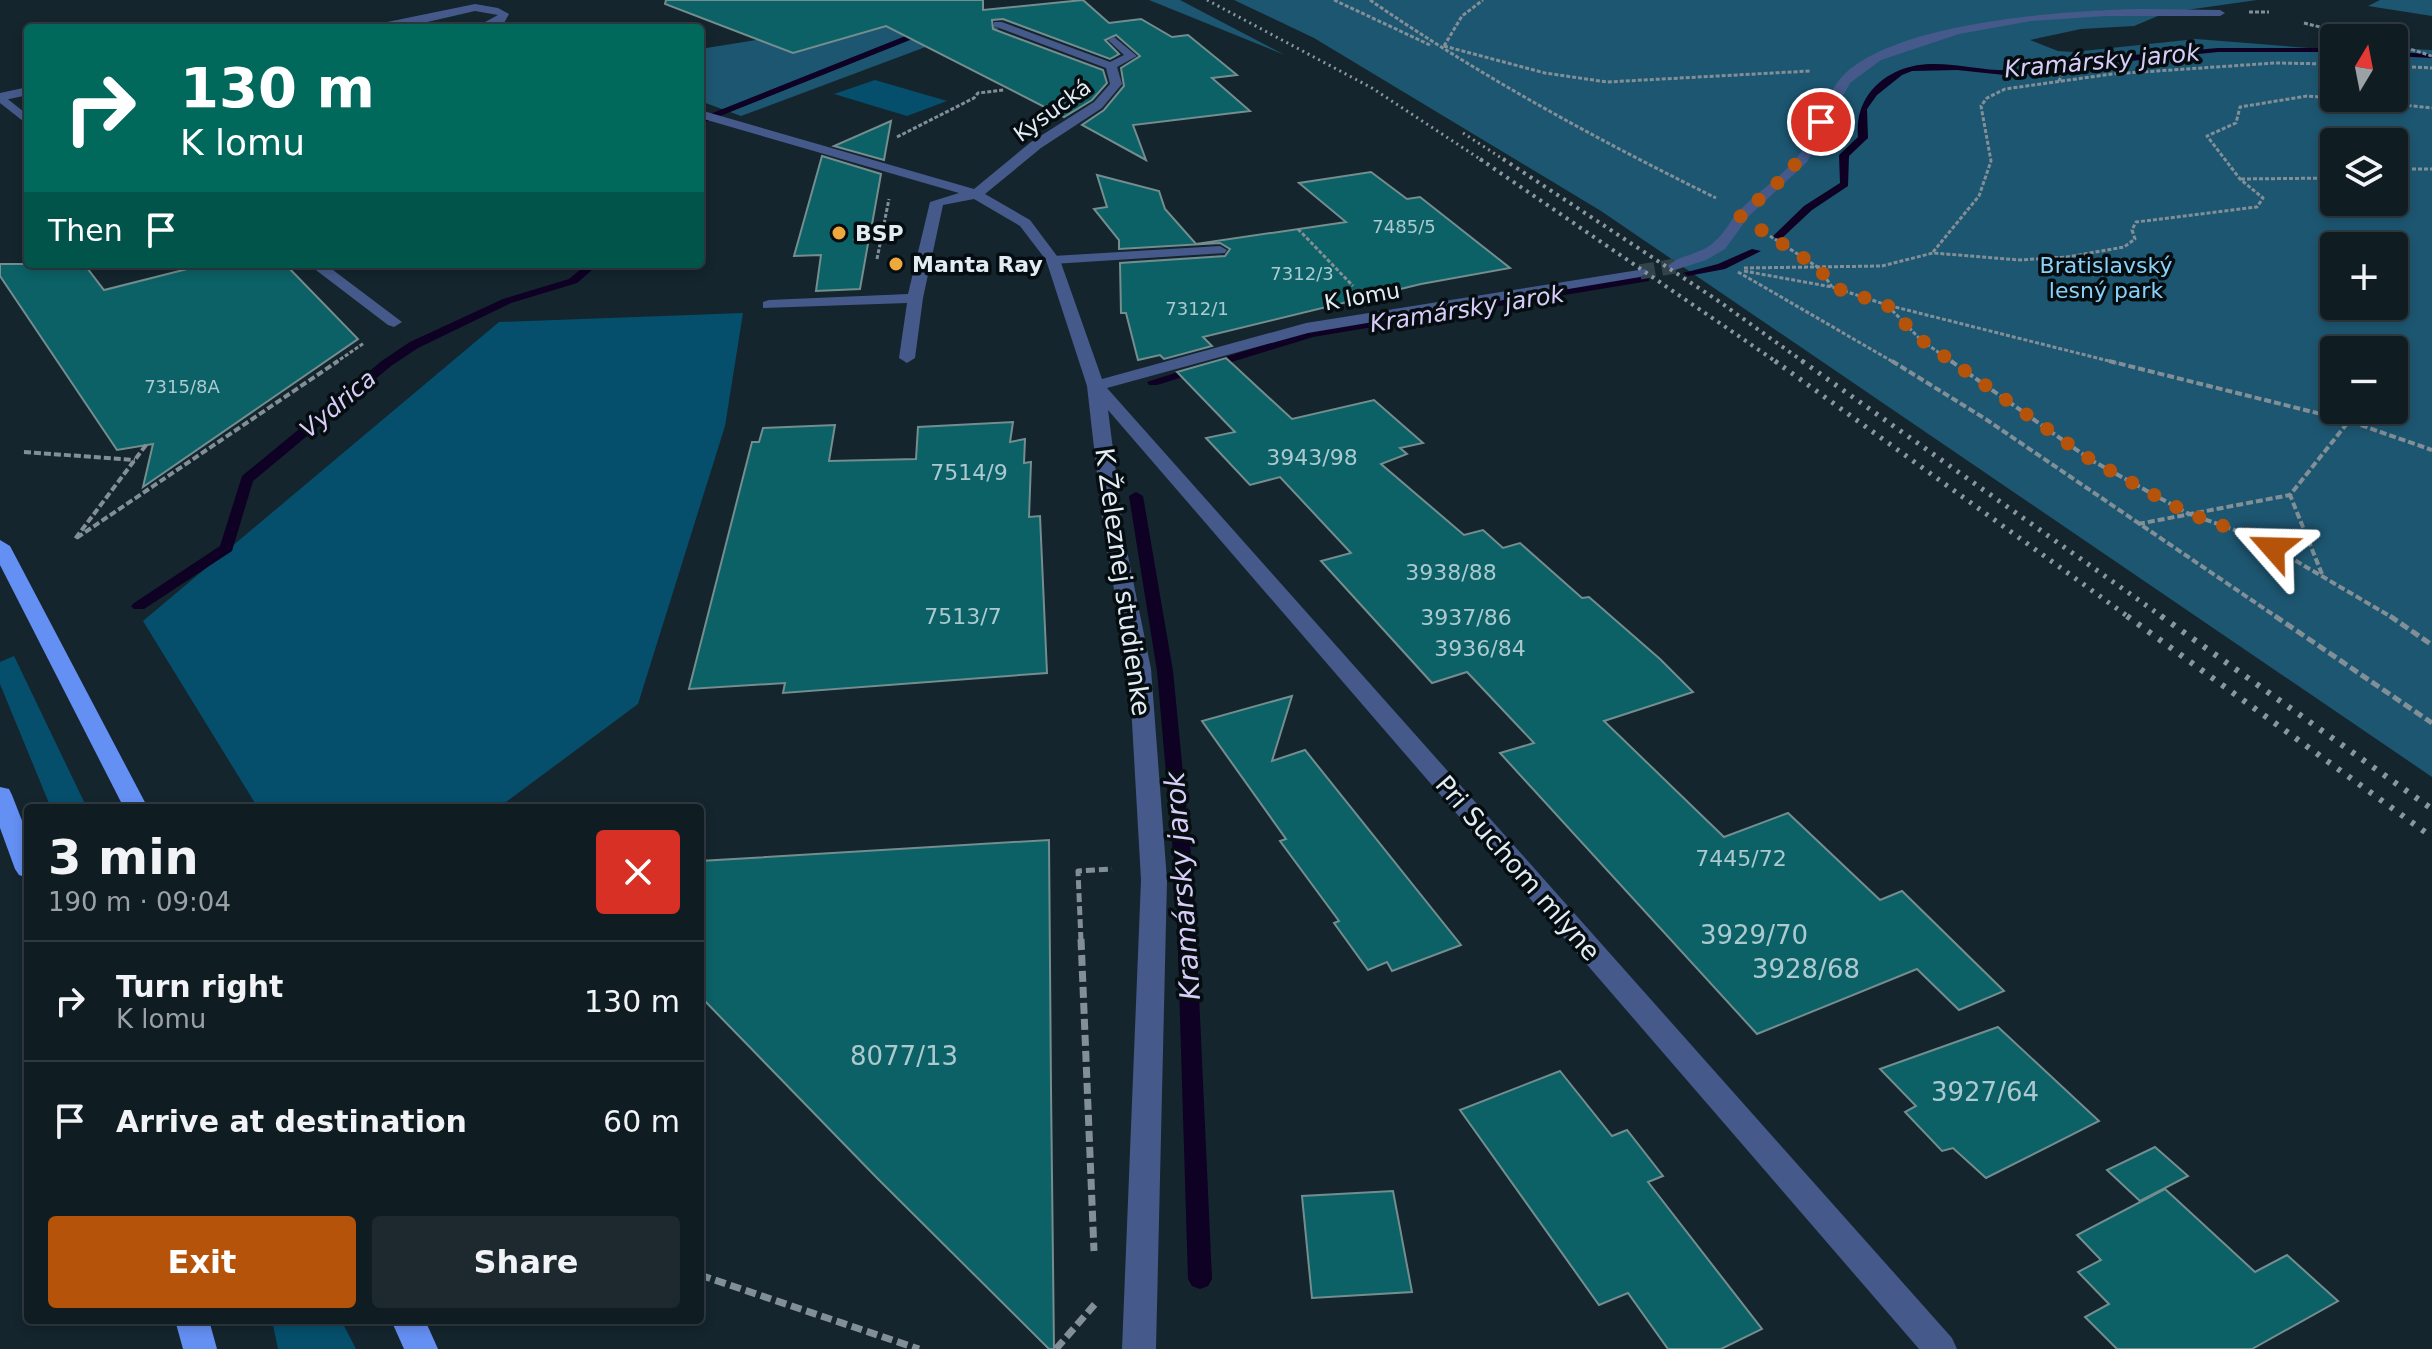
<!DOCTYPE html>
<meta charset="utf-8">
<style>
:root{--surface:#0f1c22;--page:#1d292f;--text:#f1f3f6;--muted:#9ba1a5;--line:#2f3a40;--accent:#b45309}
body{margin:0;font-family:"DejaVu Sans",sans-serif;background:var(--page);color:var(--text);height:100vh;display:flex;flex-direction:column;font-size:30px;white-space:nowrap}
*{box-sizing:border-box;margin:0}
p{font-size:26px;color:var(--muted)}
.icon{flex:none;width:44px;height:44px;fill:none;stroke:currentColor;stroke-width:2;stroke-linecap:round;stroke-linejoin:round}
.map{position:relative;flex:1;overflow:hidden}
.sheet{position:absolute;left:24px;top:804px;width:680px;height:520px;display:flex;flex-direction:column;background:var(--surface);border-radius:8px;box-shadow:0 4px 12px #0003,0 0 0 2px var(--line)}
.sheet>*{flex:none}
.top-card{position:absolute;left:24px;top:24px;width:680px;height:244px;border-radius:8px;box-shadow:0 4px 12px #0003,0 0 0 2px var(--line);background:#00695c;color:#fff;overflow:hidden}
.needle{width:52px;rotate:10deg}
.controls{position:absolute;left:2320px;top:24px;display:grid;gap:16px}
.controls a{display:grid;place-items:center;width:88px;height:88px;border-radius:8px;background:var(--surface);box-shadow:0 4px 12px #0003,0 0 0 2px var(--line);font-size:40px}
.pin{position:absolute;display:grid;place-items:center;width:68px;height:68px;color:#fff;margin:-34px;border:4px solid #fff;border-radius:50%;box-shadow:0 2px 8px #0007}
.me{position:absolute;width:88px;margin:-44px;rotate:295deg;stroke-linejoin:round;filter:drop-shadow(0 0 6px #0008)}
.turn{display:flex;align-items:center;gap:28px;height:168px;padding:0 24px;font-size:36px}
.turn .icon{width:104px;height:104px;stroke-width:2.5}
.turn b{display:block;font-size:56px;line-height:68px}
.then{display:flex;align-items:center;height:76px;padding:0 24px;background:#0003;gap:16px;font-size:30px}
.round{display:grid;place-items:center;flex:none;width:84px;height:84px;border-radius:8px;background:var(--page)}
.head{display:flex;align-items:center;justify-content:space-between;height:136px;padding:0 24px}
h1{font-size:48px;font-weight:700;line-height:60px}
.cta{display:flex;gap:16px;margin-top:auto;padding:16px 24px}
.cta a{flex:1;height:92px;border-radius:8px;background:var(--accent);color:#fff;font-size:32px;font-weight:700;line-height:92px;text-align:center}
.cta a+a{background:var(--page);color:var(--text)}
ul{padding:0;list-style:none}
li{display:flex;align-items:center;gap:24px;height:120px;padding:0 24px;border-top:2px solid var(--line)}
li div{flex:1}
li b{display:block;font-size:30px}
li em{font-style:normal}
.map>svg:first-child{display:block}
.green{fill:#054f6d}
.forest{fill:#1d5671;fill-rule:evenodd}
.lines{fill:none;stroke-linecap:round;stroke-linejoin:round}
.stream{fill:#0e0124;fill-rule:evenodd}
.building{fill:#0b6166;stroke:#748d8e;stroke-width:2}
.minor-tunnel{stroke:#33434c;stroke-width:15;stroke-dasharray:15 7;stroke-linecap:butt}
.path-far3{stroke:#828f97;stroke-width:3;stroke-dasharray:4 2;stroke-linecap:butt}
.path-far2{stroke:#828f97;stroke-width:4;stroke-dasharray:7 3;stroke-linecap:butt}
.path-far1{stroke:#828f97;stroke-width:5;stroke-dasharray:9 4;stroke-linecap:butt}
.path{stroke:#828f97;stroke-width:7;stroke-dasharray:11 5;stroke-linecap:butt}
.service{fill:#455a8a;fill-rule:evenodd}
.minor{fill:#455a8a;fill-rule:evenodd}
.primary{fill:#648ff3;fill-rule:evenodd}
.rail-far3{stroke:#8a979f;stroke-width:3;stroke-dasharray:2 4;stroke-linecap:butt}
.rail-far2{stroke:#8a979f;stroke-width:4;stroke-dasharray:3 5;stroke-linecap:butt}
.rail-far1{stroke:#8a979f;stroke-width:5;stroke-dasharray:3 7;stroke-linecap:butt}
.rail{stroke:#8a979f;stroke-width:6;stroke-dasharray:4 9;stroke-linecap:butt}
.route{stroke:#b45309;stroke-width:14;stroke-dasharray:0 25.2}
.poi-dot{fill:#eea83c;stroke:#060d11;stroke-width:3}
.labels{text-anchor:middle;stroke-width:7;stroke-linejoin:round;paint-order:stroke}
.far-number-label{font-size:18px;fill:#acc9d0}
.far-street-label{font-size:22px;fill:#e2ecf3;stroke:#060d11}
.far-poi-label{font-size:22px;font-weight:bold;fill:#e2ecf3;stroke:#060d11;text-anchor:start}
.far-park-label{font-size:22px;fill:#88d1f8;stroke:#060d11}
.number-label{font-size:22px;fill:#acc9d0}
.far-water-label{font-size:24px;font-style:italic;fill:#d8cdf9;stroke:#060d11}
.street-label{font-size:26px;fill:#e2ecf3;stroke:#060d11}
.near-number-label{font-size:26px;fill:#acc9d0}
.water-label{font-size:28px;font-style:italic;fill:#d8cdf9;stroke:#060d11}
</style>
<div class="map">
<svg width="2432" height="1349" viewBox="0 0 2432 1349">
<rect width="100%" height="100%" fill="#14252e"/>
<g class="green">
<path d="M875,80L947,101L907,116L834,94Z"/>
<path d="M743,313L725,426L638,704L498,808H258L143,621L499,322Z"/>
<path d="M14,656L87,808H51L0,684V662Z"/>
<path d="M272,1320H341L356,1349H278Z"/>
</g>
<g class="forest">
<path d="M1149,0H1180L1285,55Z"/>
<path d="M1234,0H2257L2165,13L2134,26L2081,29L2030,40L2058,51L2073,52L2196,39L2334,50V98H2394V48L2432,50V777L1601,211L1314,38ZM2334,142H2394V202H2334ZM2334,246H2394V306H2334ZM2334,350H2394V410H2334Z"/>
<path d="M2380,0H2432V16L2368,6Z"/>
<path d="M971,6L999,29L947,39L741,116L700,101V49Z"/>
</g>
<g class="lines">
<g class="stream">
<path d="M915,0H923L915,38L700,124V118L908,35Z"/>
<path d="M2218,48H2334V52H2218L2052,69L2014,76L1957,70L1912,71L1902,75L1877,95L1867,109L1868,138L1849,156L1848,186L1812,210L1781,239L1772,237L1804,206L1840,183L1839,155L1858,137C1855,107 1871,82 1900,70C1937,55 1978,73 2016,70C2028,69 2040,65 2052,63C2107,56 2163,53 2218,48Z"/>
<path d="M2394,52L2432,54V58L2394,56Z"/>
<path d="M1752,249L1761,251L1725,269L1688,276L1683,273L1718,264Z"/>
<path d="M587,264H599L577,283L511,303L418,348L391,366L253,481L232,551L144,609H134L131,606L134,603L220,546L242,476L383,360L410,342L503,299L569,279Z"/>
<path d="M1645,276L1649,277V281L1313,337L1157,385H1149L1147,382L1311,330Z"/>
<path d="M1136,492L1143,496L1173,671L1194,886L1212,1279L1208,1286L1200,1289L1192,1286L1188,1279L1176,886L1157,671L1129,496Z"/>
</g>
</g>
<g class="building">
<path d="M666,0H983V10L1083,0L1109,23L1141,19L1172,37L1188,35L1237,75L1212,78L1250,111L1133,125L1146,160L1082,125L1104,110L1124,86L1121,68L1140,56L1116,35L1105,40L1119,54L1110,59L1003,19L992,20L993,29L1103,70L1107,83L1092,100L1064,117L886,26L793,53L665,4Z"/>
<path d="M891,121L884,160L834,146Z"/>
<path d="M822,156L881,174L871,230L853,240L869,238L860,289L816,291L821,255L794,256Z"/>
<path d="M1371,172L1407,199L1420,197L1510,268L1421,284L1203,337L1212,346L1164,359L1160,355L1138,360L1126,313H1121L1120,263L1225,256L1230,249L1220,243L1119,249V240L1094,209L1107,207L1097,175L1159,191L1165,209L1196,244L1346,222L1299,183Z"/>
<path d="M0,264H84L104,290L207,264H285L358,339L143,487L153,444L117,450L0,276Z"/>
<path d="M1226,358L1292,419L1374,400L1423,443L1400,448L1407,454L1381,464L1464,535L1483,530L1503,548L1520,543L1582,598L1589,597L1660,659L1693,692L1604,721L1724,837L1788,813L1880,900L1902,891L2004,991L1959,1010L1917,969L1757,1034L1500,753L1534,743L1467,672L1432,683L1321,561L1351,553L1280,477L1250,485L1206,438L1235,432L1177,372Z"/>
<path d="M1013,422L1010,442L1025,439L1024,463L1031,462L1029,517L1040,516L1047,673L783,693L785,683L689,689L752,442H759L763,428L835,425L829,461L916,459L918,427Z"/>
<path d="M1292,696L1272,761L1305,750L1461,945L1392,971L1387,962L1368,970L1334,923L1339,921L1280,841L1286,839L1202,721Z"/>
<path d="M1049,840L1051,1090L1054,1349H1049L877,1178L700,996V861Z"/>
<path d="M1998,1027L2099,1121L1986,1178L1953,1148L1942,1151L1905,1112L1916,1106L1880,1069Z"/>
<path d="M1560,1071L1612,1136L1627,1130L1663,1176L1648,1182L1762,1329L1721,1349H1668L1628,1293L1599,1305L1460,1110Z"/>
<path d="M2155,1147L2188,1176L2140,1201L2107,1170Z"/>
<path d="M2165,1189L2255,1272L2287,1255L2338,1301L2252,1349H2117L2085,1317L2109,1304L2078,1272L2101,1260L2077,1235Z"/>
<path d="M1393,1191L1412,1292L1312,1298L1302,1196Z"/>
</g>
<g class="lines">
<path class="minor-tunnel" d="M1640,272L1675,266"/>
<g class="path-far3">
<path d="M1334,0L1430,45"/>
<path d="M1370,0C1480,76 1596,139 1716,198"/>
<path d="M2249,12H2269"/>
<path d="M2304,23L2364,38"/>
<path d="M2394,44L2432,56"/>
<path d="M1444,46L1545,73L1607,82L1810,71"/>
<path d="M1444,46L1462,16L1483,0"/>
<path d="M2054,60L2061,63L2064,70L2059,81"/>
<path d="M2394,66L2432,68"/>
<path d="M2336,98L2432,108"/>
<path d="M897,137L974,98L978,93L1004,90"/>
<path d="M2394,169H2432"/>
<path d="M2241,179L2334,178"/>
<path d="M1298,229L1353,286"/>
<path d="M1770,236L1819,268L1832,287"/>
<path d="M1933,252L1979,196L1991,161L1981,106L1987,98L2005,89L2112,74L2275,63L2334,64"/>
<path d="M877,259L889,199"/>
<path d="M1744,268L1882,266L1933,253L2020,260L2067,257L2124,247L2135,239L2132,230L2136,222L2257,207L2263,198L2240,179L2207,136L2236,123L2240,107L2307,96L2334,98"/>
<path d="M1744,271L1832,287L1887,305L2117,363"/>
<path d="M1738,272L1895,363"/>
<path d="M1888,306L1920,339L1953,363"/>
<path d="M335,363L364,343"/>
</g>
<g class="path-far2">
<path d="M1892,361L1984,418L2278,618"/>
<path d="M1951,361L2091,460L2187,513L2257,538L2393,618"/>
<path d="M2109,361L2349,421L2432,450"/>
<path d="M146,445L75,539L338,361"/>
<path d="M24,452L135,460"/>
<path d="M2138,524L2290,495"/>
<path d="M2322,574L2290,495L2349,421"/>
</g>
<g class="path-far1">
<path d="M2275,616L2432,723"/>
<path d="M2390,616L2432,645"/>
<path d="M1081,941L1078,871L1112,869"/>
</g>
<g class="path">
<path d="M1081,939L1094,1251"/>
<path d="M700,1275L919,1349"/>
<path d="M1056,1349L1095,1304"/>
</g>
<g class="service">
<path d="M0,93L28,115V125L0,103Z"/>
<path d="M1220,246L1227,250L1225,253L1053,264L1046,260L1053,256Z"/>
<path d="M308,264H325L402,322L394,327L388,325Z"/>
</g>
<g class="minor">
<path d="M475,4L498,8L509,14L504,23L490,28H474L498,15L475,11L410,26L358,28Z"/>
<path d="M2144,9L2220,10L2225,13L2220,16H2106L2031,21L1959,34L1881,60L1850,83L1807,162L1749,216L1725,249L1706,260L1675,270L1670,269L1668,266C1680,254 1702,255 1715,241C1726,232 1731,218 1742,208C1762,188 1788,173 1803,149C1817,127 1823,100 1840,79C1890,21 2070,10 2144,9Z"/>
<path d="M994,22H1002L1110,62L1124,55L1108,40L1114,37L1137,56L1117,67L1122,84L1102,108L1041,148L985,194L1030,220L1060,260L1102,379L1306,323L1645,269L1648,272L1640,277L1308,333L1107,388L1952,1338L1957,1349H1919L1108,410L1124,536L1151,669L1167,880L1156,1349H1122L1141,880L1129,669L1104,536L1087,386L1046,260L1020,226L974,199L943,205L923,298L915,358L907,363L899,358L907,303L763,308V302L769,300L908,294L930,202L959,193L700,118V110L974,189L1031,142L1094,102L1110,84L1106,68L994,26Z"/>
<path d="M28,87V95L0,101V93Z"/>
</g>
<g class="primary">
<path d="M0,540L10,546L148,808H124L0,565Z"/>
<path d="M0,787L9,789L12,795L28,836V878L19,875L15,869L0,828Z"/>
<path d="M175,1320H209L217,1349H183Z"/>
<path d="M391,1320H425L438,1349H404Z"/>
</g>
<g class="rail-far3">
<path d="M1207,0L1372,88L1483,161"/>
<path d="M1463,133L1506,161"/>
</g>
<g class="rail-far2">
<path d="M1480,159L1778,363"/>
<path d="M1503,159L1717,300L1805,363"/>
</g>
<g class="rail-far1">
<path d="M1775,361L2130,618"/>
<path d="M1802,361L2164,618"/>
</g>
<g class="rail">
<path d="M2127,616L2432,837"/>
<path d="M2161,616L2432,809"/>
</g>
</g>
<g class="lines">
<path class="route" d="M1821,122C1802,166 1775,185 1740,216L1819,268L1832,287L1887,305L1920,339L2091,460L2187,513L2257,538L2273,548"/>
</g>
<g class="poi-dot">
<circle cx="839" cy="233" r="8"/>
<circle cx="896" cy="264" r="8"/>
</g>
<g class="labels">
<g class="far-number-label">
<text x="1404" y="233">7485/5</text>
<text x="1302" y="280">7312/3</text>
<text x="1197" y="315">7312/1</text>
<text x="182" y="393">7315/8A</text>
</g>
<g class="far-street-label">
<text transform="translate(1052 110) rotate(-36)" y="8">Kysucká</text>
<text transform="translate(1362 296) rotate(-10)" y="8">K lomu</text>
</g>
<g class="far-poi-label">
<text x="855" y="241">BSP</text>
<text x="912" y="272">Manta Ray</text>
</g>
<g class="far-park-label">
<text x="2106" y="273">Bratislavský<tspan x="2106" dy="25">lesný park</tspan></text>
</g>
<g class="number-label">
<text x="1312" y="465">3943/98</text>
<text x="969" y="480">7514/9</text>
<text x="1451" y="580">3938/88</text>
<text x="963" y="624">7513/7</text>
<text x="1466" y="625">3937/86</text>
<text x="1480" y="656">3936/84</text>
<text x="1741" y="866">7445/72</text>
</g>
<g class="far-water-label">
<text transform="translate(2102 61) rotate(-5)" y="8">Kramársky jarok</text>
<text transform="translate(1467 309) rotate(-9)" y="8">Kramársky jarok</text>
<text transform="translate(338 404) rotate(-40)" y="8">Vydrica</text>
</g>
<g class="street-label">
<text transform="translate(1123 582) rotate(82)" y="9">K Železnej studienke</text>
<text transform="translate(1518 868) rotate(49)" y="9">Pri Suchom mlyne</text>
</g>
<g class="near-number-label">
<text x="1754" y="944">3929/70</text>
<text x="1806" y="978">3928/68</text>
<text x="904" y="1065">8077/13</text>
<text x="1985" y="1101">3927/64</text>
</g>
<g class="water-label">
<text transform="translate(1182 886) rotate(-94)" y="10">Kramársky jarok</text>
</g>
</g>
</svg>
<div class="controls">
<a><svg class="needle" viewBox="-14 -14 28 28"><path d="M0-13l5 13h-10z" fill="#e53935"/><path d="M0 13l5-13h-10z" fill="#9ba1a5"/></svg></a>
<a><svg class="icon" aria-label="layers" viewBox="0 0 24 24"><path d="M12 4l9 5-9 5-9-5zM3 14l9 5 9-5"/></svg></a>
<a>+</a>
<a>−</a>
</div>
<div class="pin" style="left:1821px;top:122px;background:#d93025"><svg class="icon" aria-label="arrive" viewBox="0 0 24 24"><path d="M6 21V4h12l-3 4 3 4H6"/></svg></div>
<svg class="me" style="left:2273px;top:548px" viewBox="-20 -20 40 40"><path d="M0-17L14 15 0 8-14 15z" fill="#b45309" stroke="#fff" stroke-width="4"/></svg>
<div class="top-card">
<div class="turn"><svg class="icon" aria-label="right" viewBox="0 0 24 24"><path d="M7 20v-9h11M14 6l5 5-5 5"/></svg><div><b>130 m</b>K lomu</div></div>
<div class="then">Then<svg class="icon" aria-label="arrive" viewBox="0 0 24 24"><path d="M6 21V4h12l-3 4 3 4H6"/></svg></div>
</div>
<section class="sheet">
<div class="head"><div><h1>3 min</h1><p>190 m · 09:04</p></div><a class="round" style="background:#d93025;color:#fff"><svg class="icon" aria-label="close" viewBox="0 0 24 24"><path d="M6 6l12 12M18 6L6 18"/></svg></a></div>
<ul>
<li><svg class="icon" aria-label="right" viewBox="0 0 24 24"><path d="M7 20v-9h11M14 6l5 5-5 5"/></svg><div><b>Turn right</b><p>K lomu</p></div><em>130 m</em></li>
<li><svg class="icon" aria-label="arrive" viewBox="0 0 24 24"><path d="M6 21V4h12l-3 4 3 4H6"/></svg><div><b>Arrive at destination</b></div><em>60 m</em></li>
</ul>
<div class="cta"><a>Exit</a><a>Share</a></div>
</section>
</div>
